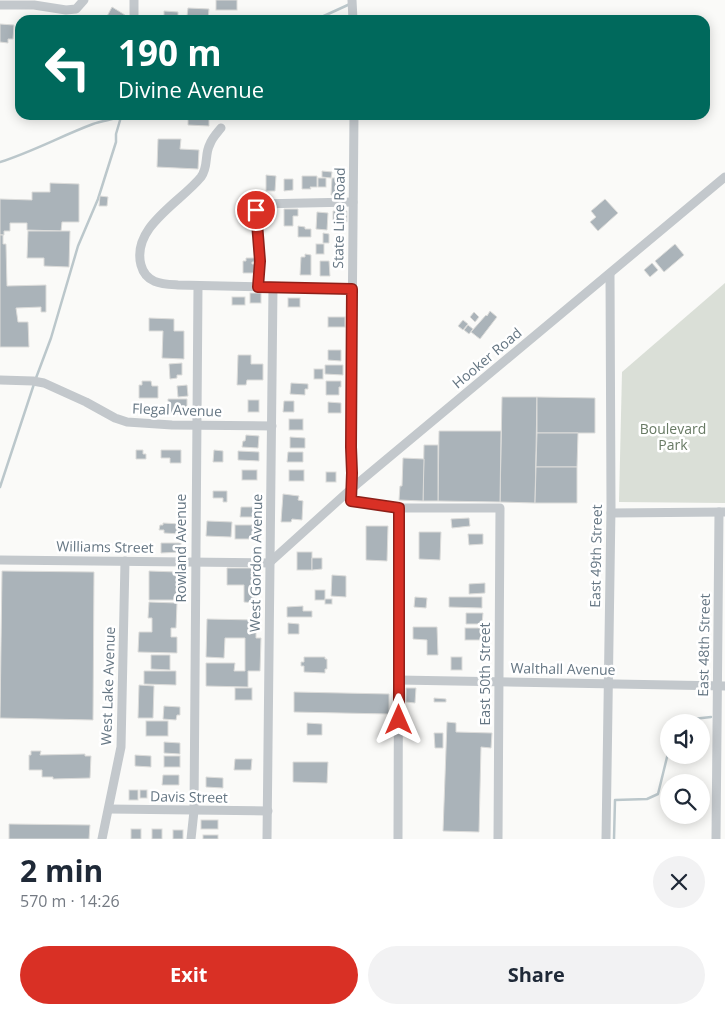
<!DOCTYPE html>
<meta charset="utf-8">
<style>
:root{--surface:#fff;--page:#f2f2f3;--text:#1f2937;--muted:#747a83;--accent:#d93025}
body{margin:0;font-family:"Open Sans",sans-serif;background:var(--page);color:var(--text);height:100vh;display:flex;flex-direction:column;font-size:19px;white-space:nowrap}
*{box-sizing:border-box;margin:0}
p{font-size:16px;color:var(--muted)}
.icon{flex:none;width:28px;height:28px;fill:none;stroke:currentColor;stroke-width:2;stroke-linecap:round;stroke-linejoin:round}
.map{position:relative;height:839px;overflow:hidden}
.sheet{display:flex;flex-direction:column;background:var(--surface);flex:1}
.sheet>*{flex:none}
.hud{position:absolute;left:15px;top:15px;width:695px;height:105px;border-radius:15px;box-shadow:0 2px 12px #0003;background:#00695c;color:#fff;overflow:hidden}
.controls{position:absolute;left:660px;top:714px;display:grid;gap:10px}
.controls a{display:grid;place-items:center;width:50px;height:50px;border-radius:50%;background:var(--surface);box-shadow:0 2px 12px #0003;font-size:25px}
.pin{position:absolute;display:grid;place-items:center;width:42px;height:42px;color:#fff;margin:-21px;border:2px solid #fff;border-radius:50%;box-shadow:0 1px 5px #0007}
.me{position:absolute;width:55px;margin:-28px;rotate:0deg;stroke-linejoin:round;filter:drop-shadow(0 0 4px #0008)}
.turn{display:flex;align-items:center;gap:18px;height:105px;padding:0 20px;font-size:22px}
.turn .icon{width:65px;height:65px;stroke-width:2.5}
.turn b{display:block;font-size:35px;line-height:42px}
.round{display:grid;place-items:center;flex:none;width:52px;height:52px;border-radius:26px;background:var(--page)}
.summary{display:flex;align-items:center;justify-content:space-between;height:85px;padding:0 20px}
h1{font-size:30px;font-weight:700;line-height:38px}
.action{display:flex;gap:10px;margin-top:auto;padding:10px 20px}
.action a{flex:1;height:58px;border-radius:30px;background:var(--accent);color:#fff;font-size:20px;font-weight:700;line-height:58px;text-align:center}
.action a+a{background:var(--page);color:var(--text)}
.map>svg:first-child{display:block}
.green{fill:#dadfd7}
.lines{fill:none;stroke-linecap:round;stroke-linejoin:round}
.stream{stroke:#bbc7cb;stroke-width:2.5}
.building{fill:#aab3b9;stroke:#dcdcda}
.minor{stroke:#c3c8cc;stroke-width:9}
.route-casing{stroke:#8d1f18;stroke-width:12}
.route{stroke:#d93025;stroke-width:9}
.labels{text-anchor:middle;stroke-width:5;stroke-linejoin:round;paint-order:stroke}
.street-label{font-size:14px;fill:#657683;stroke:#fff}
.park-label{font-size:14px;fill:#687a64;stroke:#fff}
</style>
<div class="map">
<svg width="725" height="839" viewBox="0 0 725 839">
<rect width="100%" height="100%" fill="#fafaf8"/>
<path class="green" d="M725,283V503L619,502L622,372Z"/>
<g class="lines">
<g class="stream">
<path d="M315,20L350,4"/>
<path d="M0,162C32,152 61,136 93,124C103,120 115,120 125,115"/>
<path d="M36,378L51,338L78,246L98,199L116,142V134L121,117"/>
<path d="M0,487L34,384"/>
<path d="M679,722L684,720L711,717"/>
<path d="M614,839L615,800L647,799L658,794L669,749"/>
</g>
</g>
<g class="building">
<rect x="216" y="0" width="21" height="10"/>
<path d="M112,7L125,15L122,20H105Z"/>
<path d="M188,8L209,9L208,19L187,16Z"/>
<path d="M164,11L178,12V20H164Z"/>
<path d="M0,24L14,25L13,39H8V43L0,42Z"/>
<path d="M188,115H209V126L188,125Z"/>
<path d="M158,139H181L180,149L199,150L198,169L157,167Z"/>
<path d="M322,171L332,172L331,178L322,177Z"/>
<path d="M266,175L276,176L275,191H266Z"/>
<path d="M302,176H317V187H310L311,189H302Z"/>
<rect x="318" y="178" width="8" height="9"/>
<path d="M332,178H337V181H345L344,195H331Z"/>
<path d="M284,179H293V190L284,191Z"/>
<path d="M50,183L79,184V222H62L61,231L27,230V223H10V231H4V235H0V199L32,200V192H50Z"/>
<path d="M100,196L108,197L107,206H99Z"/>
<path d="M605,199L618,213L598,231L590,222L596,217L591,211Z"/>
<path d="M284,209H298V216H293V226H284Z"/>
<path d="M333,211H347V222L333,221Z"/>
<path d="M317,212L328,213L327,230L316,229Z"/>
<path d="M298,226L305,227V229H311V237H298Z"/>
<path d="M28,231H70L69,267L44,266V258H27Z"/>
<path d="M323,233L329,234V243H323Z"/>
<path d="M0,235H3V244H6L7,286L46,285V312H41V307L16,308L18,322H28L29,347H0Z"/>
<rect x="316" y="244" width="8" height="10"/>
<path d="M675,244L684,255L664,272L655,261Z"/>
<path d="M305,254L311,255V275H300L301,257H305Z"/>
<path d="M246,258H256V262H252V264H256L255,273H243V261H246Z"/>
<path d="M320,261H329L330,276H320Z"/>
<path d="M652,263L658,270L650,277L644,270Z"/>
<rect x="250" y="293" width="11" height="10"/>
<rect x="232" y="297" width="13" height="8"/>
<rect x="288" y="298" width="12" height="9"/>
<path d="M490,311L497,317L480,339L471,332L486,315L487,316Z"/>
<path d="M474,312L479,317L475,322L470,317Z"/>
<rect x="328" y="317" width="17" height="10"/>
<path d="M149,318L174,319V331H184V359L162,358L163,331H149Z"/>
<path d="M463,320L468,324L463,330L458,326Z"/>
<path d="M468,325L473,329L469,334L464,330Z"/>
<path d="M328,350H341V361L328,360Z"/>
<path d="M238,355H251V364H263V380H247L246,385H237Z"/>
<path d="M182,363V375H177V378L170,379L169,364Z"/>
<path d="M325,365H343V375L325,374Z"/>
<rect x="314" y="369" width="9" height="10"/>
<path d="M142,381H151L152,386H158V398H139V385H142Z"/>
<path d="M326,381H341V387H339V395H326Z"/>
<path d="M291,383L308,384V389H305V395L290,394Z"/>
<path d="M187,385L188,396L178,397L177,386Z"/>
<path d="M502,397H537L535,503L500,502Z"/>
<path d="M537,397L595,398V433H537Z"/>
<path d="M168,399H187V407H192V414H168Z"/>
<rect x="248" y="400" width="11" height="12"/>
<path d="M284,401H294V412H283Z"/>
<path d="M328,402L341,403V413H328Z"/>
<rect x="289" y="419" width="14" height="11"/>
<path d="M439,431H501L500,502L438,501Z"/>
<path d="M537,433H578L577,467H536Z"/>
<path d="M246,435L259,436L258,448L242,447L243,441H245Z"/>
<path d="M290,437L305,438V448H290Z"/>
<path d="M424,445H438V501H423Z"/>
<path d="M136,450H143V454H146V459H136Z"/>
<path d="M161,450H181V463H170V458H161Z"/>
<path d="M214,450L223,451V462H213Z"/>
<path d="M238,451L259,452V461L238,460Z"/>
<path d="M288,452H303V462H287Z"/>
<path d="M403,458L424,459L423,501L399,500L400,486H402Z"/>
<path d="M536,467H577V503H535Z"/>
<rect x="242" y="470" width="15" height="10"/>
<rect x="289" y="470" width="15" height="11"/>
<rect x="326" y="472" width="10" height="10"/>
<path d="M213,491H227V502H223V498H213Z"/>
<path d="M283,494L299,496L298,500L303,501L302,520L292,519L291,522H281Z"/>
<path d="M241,507H257V517H240Z"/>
<path d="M469,518L470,526L452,528L451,519Z"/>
<path d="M207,521L232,522L231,537L206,536Z"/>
<path d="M163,523L181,524V534L164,533V530H159L160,525H163Z"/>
<rect x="235" y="525" width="21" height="14"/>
<path d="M366,526H388L387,561L366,560Z"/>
<path d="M419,532H441L440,560L419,559Z"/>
<path d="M468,534H483V544L469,545Z"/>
<path d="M161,543H181V552L161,553Z"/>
<rect x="297" y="552" width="15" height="18"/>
<path d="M312,558H322V569L312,570Z"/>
<path d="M227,568H255V603L244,602V585H227Z"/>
<path d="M2,571L94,572L93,720L0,718Z"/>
<path d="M149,571L177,572V600H149Z"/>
<path d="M332,575L346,576V597L331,596Z"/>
<path d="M485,583V593L469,594V584Z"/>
<rect x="315" y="590" width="10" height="10"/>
<path d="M415,597L427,598L426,608L414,607Z"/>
<path d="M449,597H482V608L449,607Z"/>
<rect x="325" y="599" width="7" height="5"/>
<path d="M149,602L177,603L176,628H171V637H177V653L138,652L139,632H152V618H148Z"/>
<path d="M303,606V611H312V617H287V607Z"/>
<path d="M466,613H483L482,624H466Z"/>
<path d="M207,619L256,620V638H261L260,671H248V687L206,686V663H235L234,671H245V638H225L224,658L206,657Z"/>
<path d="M288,623L299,624V634H288Z"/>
<path d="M413,627H437L438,655H427V640L413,639Z"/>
<rect x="465" y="628" width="20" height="12"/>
<path d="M151,655H170V670L151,669Z"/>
<path d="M304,657H325V659H327V669H325V673L304,672V666H301V662H304Z"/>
<rect x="451" y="657" width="11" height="13"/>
<path d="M144,671H176V685L144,684Z"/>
<path d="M139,685L154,686L153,718H138Z"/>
<rect x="235" y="688" width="17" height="12"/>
<path d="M406,688H416L415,703L406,702Z"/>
<path d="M294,692L389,694V714L294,712Z"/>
<path d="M434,698L446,699V702H434Z"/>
<path d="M164,706L180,707V715H177L176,720L163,719Z"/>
<rect x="146" y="721" width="22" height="15"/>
<path d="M447,722L456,723V732L492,733L491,748L481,747L479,832L443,831Z"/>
<path d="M307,723L322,724V735H307Z"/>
<path d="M434,733H443V748H435Z"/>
<path d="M164,742L180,743V754L164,753Z"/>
<path d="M31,751H41L40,755L85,754V756H91L90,778L53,779V777H42V770H29V755H31Z"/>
<path d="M135,755L151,756V767L135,766Z"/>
<rect x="164" y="756" width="16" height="11"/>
<path d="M235,759H252L251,770H234Z"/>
<path d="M293,762H328L327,783L293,782Z"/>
<path d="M163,775H179V785H162Z"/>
<path d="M206,777L223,778V788L206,787Z"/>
<rect x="129" y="790" width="9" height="10"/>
<rect x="140" y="790" width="7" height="8"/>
<rect x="201" y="820" width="17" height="9"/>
<path d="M9,824L90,825L89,839H9Z"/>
<rect x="131" y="829" width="10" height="10"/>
<rect x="152" y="829" width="10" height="10"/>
<rect x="173" y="830" width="10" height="9"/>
<rect x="203" y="835" width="15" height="4"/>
</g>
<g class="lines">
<g class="minor">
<path d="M352,0L353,20"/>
<path d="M0,5H34L66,10L76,9L84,0"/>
<path d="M134,20V0"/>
<path d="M354,115L351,447L352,473L351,501L399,508H500L498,839"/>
<path d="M221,128C217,133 212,138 210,144C204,155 209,166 201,177C181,202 131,227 141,265C146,284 163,284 178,285L352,289"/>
<path d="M258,287L259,261L256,210L258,204L353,202"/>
<path d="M0,380L33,381L44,383L86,402L115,418L127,422L172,425L272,426"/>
<path d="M611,513L725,512"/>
<path d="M0,560L269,563L351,489L725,177"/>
<path d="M399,680L725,686"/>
<path d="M109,809L268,811"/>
<path d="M102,839L121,747L125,561"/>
<path d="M191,839L194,811L198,286"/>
<path d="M267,839L273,287"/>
<path d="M398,839L399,508"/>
<path d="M606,839L611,507L610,274"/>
<path d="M716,839L719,512"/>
</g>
</g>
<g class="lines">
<g class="route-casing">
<path id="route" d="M256,210L260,261L258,287L352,289L351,447L352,473L351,501L399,508V720"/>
</g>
<use href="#route" class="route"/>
</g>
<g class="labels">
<g class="street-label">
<text transform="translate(339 218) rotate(-89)" y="5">State Line Road</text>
<text transform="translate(487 358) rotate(-40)" y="5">Hooker Road</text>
<text transform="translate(177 410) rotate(2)" y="5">Flegal Avenue</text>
<text transform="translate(105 547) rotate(1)" y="5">Williams Street</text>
<text transform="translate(181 548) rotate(-90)" y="5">Rowland Avenue</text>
<text transform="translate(596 556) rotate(-89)" y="5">East 49th Street</text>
<text transform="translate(256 563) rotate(-89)" y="5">West Gordon Avenue</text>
<text transform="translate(704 645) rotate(-89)" y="5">East 48th Street</text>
<text transform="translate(563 669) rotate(1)" y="5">Walthall Avenue</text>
<text transform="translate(485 674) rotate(-90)" y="5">East 50th Street</text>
<text transform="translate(108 686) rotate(-88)" y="5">West Lake Avenue</text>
<text transform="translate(189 797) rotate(1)" y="5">Davis Street</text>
</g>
<g class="park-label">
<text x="673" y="434">Boulevard<tspan x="673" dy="16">Park</tspan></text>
</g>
</g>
</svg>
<div class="controls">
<a><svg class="icon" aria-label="sound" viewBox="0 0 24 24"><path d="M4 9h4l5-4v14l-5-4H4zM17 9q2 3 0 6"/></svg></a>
<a><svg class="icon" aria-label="search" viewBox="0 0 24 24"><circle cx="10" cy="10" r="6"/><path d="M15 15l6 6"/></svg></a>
</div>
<div class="pin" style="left:256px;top:210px;background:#d93025"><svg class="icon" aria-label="arrive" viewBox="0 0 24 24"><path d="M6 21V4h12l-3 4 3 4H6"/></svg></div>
<svg class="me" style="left:399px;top:720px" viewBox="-20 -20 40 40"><path d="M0-17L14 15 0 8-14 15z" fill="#d93025" stroke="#fff" stroke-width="4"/></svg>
<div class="hud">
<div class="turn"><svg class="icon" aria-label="left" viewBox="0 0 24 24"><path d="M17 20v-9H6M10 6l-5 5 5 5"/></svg><div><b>190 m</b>Divine Avenue</div></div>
</div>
</div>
<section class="sheet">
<div class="summary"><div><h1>2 min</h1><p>570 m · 14:26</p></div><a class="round"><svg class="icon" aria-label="close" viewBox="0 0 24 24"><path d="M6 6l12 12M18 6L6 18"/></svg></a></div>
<div class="action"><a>Exit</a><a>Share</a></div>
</section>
